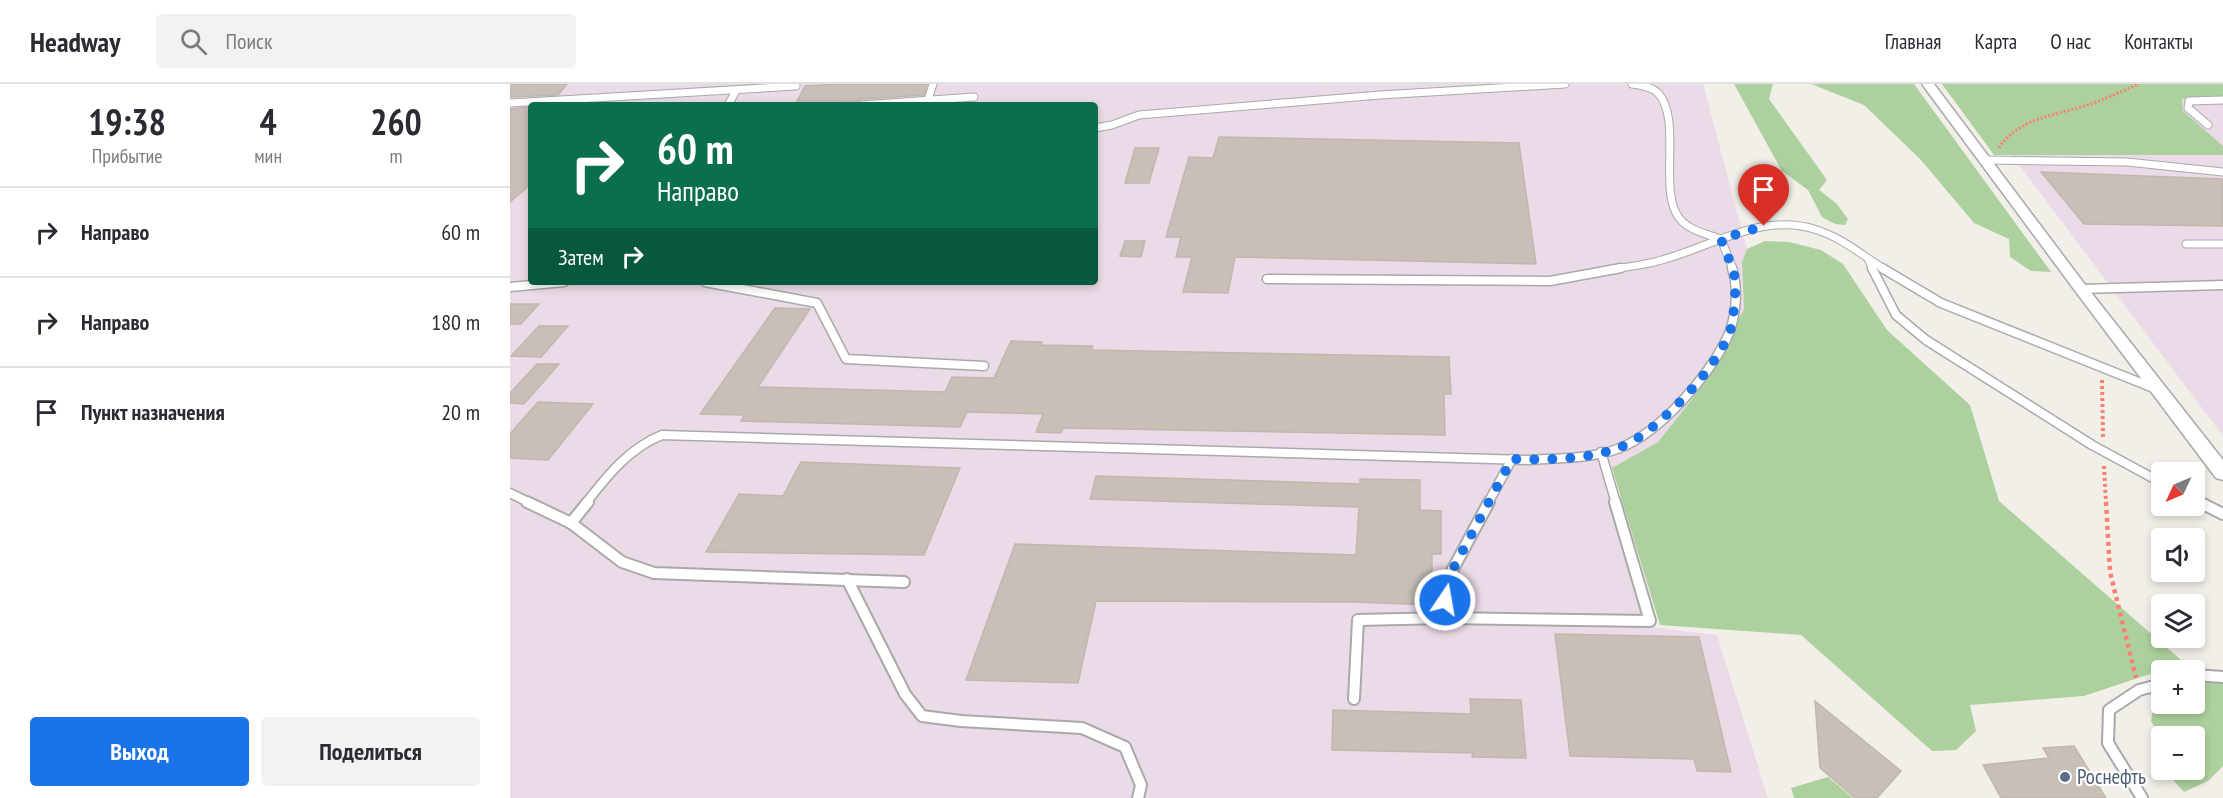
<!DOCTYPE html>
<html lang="ru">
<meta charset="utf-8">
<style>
:root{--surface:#fff;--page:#f2f2f3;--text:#2b2b33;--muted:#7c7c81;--line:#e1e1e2;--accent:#1a73e8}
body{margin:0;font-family:"PT Sans Narrow",sans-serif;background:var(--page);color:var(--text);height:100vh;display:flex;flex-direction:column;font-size:22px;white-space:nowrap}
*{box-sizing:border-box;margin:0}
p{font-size:20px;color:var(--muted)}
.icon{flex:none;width:33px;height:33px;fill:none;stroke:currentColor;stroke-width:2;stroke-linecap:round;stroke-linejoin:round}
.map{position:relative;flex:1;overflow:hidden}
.details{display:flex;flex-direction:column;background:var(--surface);width:510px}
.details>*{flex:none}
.hud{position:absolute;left:18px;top:18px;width:570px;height:183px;border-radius:6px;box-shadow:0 3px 9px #0003;background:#0b6e4f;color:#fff;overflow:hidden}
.needle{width:39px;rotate:226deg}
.buttons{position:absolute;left:1641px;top:378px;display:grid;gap:12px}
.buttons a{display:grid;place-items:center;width:54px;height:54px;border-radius:6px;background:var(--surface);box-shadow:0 3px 9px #0003;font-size:30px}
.pin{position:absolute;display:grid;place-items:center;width:51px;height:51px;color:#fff;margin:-62px -26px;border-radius:50% 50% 50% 0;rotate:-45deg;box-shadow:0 0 6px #0007}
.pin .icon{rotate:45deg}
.me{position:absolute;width:66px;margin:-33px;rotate:12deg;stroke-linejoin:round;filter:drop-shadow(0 0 4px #0008)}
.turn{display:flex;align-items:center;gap:21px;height:126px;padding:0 30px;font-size:27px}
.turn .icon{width:78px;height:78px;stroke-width:2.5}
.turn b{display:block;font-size:42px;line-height:51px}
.then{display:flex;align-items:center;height:57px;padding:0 30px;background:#0003;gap:12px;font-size:22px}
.eta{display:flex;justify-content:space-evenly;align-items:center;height:102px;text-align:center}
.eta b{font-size:36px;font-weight:700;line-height:42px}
.button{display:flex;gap:12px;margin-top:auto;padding:12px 30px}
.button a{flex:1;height:69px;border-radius:6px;background:var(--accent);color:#fff;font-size:24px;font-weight:700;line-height:69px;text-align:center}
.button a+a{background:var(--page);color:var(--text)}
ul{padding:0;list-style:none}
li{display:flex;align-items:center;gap:18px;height:90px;padding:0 30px;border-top:2px solid var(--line)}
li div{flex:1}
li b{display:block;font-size:22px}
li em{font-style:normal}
header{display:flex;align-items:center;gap:36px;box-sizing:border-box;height:84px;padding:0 30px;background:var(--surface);border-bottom:2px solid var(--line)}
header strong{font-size:28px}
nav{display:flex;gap:33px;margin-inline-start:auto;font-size:21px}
.search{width:420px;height:54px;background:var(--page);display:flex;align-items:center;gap:15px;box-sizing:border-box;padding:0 21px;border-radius:6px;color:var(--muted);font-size:22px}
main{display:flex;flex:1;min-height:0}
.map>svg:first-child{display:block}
.industrial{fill:#ebdbe8;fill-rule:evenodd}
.forest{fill:#add19e}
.building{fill:#c7bfb8;stroke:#c4b6ab;stroke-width:1.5}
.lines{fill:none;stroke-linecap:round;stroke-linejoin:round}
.lane-far2-casing{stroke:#a9a9a9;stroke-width:9}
.lane-far1-casing{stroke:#a9a9a9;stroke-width:11}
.lane-casing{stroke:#a9a9a9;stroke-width:14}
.street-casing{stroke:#a9a9a9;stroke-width:3}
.path-far2{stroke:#fa8072;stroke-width:3;stroke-dasharray:2 2;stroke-linecap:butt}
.path-far1{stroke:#fa8072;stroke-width:4;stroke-dasharray:3 3;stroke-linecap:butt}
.path{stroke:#fa8072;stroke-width:4.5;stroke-dasharray:4 4;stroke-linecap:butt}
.lane-far2{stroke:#fff;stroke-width:7}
.lane-far1{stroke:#fff;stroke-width:8}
.lane{stroke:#fff;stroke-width:10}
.street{fill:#fff;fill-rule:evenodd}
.route{stroke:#1a73e8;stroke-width:10;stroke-dasharray:0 18}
.service-dot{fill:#5c6f8a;stroke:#fff;stroke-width:2}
.labels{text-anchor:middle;stroke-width:4.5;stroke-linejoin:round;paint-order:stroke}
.near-service-label{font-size:21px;fill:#4e5e75;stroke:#fff;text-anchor:start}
</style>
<header>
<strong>Headway</strong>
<div class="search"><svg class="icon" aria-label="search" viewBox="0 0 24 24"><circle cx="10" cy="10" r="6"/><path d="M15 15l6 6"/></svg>Поиск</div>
<nav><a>Главная</a><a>Карта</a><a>О нас</a><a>Контакты</a></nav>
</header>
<main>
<section class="details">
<div class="eta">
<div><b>19:38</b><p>Прибытие</p></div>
<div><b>4</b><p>мин</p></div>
<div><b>260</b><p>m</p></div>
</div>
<ul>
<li><svg class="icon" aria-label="right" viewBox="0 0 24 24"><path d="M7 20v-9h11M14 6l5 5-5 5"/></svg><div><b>Направо</b></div><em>60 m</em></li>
<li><svg class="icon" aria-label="right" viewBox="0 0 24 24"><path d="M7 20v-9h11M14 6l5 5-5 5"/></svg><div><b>Направо</b></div><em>180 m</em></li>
<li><svg class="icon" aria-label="arrive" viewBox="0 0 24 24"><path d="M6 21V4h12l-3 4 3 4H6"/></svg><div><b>Пункт назначения</b></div><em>20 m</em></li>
</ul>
<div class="button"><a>Выход</a><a>Поделиться</a></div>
</section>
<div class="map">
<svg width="1713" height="714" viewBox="0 0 1713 714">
<rect width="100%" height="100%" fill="#f2efe9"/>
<g class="industrial">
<path d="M0,0H1193L1237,165L1232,178L1234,225L1190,305L1148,358L1102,384L1142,543L1207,551L1258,714H0ZM21,21H585V198H21Z"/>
<path d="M1650,7H1713V352L1495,62Z"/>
</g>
<g class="forest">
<path d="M1224,0H1263L1259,15L1317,96L1309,106L1326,119L1338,135L1335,141L1325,140L1312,133L1298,106L1272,87Z"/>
<path d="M1301,0H1404L1541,188L1521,187L1500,173L1499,155L1464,139L1411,76L1354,21Z"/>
<path d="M1432,0H1713V12L1672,15L1673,27L1713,62V71H1484Z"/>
<path d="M1255,157L1279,158L1311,166L1333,180L1377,246L1460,321L1489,417L1678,582L1652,586L1574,612L1460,621L1466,647L1446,666L1422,667L1291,551L1150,541L1102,384L1148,358L1190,305L1234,225L1232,178L1237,165Z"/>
<path d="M1685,596H1713V682L1698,697L1674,708L1654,686H1684V652L1651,654L1641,637L1645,616L1651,610L1652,620H1684Z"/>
<path d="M1318,693L1343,714H1284L1281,704Z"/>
</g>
<g class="building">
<path d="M0,0H57L48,11L0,13Z"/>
<path d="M328,0H417L414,11L351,15L346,18L285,21L295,2Z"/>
<path d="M21,23V100L0,118V25Z"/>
<path d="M709,53L1009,59L1026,180L725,173L718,209L673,208L682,173H666L671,153H656L679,73L703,74Z"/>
<path d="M625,64H649L639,99H615Z"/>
<path d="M1531,88L1713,95V142L1574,140Z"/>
<path d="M615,157H635L631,173L610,172Z"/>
<path d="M0,220H29L11,240H0Z"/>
<path d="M265,224L300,225L248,303L435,308L442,293L484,294L501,257L532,258L531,261L583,262L581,266L939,273L941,310H934L935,351L553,344L551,349L526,348L533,330L457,328L450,343L231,337L234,331L190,330Z"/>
<path d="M29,242H58L31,273L1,272Z"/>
<path d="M27,280H49L14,320L0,319V309Z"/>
<path d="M28,318L83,320L38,376L0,374V350Z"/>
<path d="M291,378L450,384L414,471L196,468L229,410L273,412Z"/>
<path d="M586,392L850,400V395L910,396V426L931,427V470H922V521L843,518L586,517L568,599L456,596L505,460L846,471L849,423L580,415Z"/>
<path d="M1045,550L1189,553L1221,688L1187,687L1184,675L1060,672Z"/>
<path d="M960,615L1011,616L1016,674L962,673L963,669L822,666L823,626L961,630Z"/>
<path d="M1305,617L1391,687L1367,714H1345L1310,684Z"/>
<path d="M1564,662L1596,714H1491L1473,681L1539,674L1533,664Z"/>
</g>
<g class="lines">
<g class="lane-far2-casing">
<g id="lane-far2">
<path d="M1122,0C1130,1 1142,3 1148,9C1173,36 1147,108 1170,135C1180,147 1197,150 1211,155L1223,185"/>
<path d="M418,16L423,0"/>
<path d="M0,19L286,2"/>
<path d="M218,21L226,7"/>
<path d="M351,21L464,13"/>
<path d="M1698,41L1678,24L1679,17L1713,16"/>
<path d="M585,44L602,41L629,31L870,11L1055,0"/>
<path d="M1475,76L1617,78L1713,88"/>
<path d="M1676,160H1713"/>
<path d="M1359,177L1363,185"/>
<path d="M1103,185C1118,183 1134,181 1148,177C1200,164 1252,127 1307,146C1332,154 1352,171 1374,185"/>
</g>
</g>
<g class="lane-far1-casing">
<g id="lane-far1">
<path d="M1362,184L1386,231L1416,256L1582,361L1652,399"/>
<path d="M1372,184L1431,219L1646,305"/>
<path d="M757,195L1040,197L1111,184"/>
<path d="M195,198L307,219L336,275L474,282"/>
<path d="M0,203L54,198"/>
<path d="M1571,205L1713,201"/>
<path d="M1091,368L1106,419"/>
<path d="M0,409L20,419"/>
<path d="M1684,415L1692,419"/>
<path d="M76,419C97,392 119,364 152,351L1019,376C1049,374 1082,375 1110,364C1150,348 1197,294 1216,256C1226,236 1229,206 1222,184"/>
<path d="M978,419L1002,375"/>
</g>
</g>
<g class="lane-casing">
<g id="lane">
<path d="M17,418L61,439L112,478L144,489L394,498"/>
<path d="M1689,418L1713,430"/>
<path d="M61,439L78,418"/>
<path d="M337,495L395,610L412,632L451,637L572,644L615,663L631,701L628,714"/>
<path d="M935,534L936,498L979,418"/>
<path d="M1684,591L1713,593"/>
<path d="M844,615L848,536L935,534L1140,537L1105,418"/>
<path d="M1632,714L1598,659L1599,626L1629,606L1652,600"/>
</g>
</g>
<g class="street-casing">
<path id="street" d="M1412,0H1424L1576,202L1713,376V396L1706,394L1566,208Z"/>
</g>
<path class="path-far2" d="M1489,64C1509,33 1548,31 1581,20C1597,14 1613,7 1629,0"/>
<g class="path-far1">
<path d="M1592,296L1593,354"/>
<path d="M1594,382L1596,419"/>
</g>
<path class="path" d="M1596,418L1600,488L1626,594"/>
<use href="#lane-far2" class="lane-far2"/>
<use href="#lane-far1" class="lane-far1"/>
<use href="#lane" class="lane"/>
<use href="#street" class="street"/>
</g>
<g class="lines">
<path class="route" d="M935,516L936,498L1002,375C1037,376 1077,376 1111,363C1146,350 1215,277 1222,240C1224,226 1227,203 1224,190C1221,178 1215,167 1211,155L1254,142"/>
</g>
<circle class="service-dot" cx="1555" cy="693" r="6"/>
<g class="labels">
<g class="near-service-label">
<text x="1567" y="700">Роснефть</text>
</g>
</g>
</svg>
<div class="buttons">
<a><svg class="needle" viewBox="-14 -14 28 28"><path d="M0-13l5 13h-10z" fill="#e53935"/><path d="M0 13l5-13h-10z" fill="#7c7c81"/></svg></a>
<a><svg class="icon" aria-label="sound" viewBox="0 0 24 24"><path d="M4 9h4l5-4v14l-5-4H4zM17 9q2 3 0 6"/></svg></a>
<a><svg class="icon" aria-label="layers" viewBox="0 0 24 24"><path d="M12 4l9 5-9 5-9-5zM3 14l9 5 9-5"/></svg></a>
<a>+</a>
<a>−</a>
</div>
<div class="pin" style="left:1254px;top:142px;background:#d93025"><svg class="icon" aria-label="arrive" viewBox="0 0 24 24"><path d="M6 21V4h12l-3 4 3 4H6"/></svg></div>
<svg class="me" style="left:935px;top:516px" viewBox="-20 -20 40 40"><circle r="17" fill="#1a73e8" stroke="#fff" stroke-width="3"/><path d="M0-11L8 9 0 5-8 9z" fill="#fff"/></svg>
<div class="hud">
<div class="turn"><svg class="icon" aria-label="right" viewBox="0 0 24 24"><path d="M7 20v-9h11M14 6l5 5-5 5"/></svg><div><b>60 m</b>Направо</div></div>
<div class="then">Затем<svg class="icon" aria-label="right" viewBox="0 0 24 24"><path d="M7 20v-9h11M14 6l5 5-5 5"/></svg></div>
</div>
</div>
</main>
